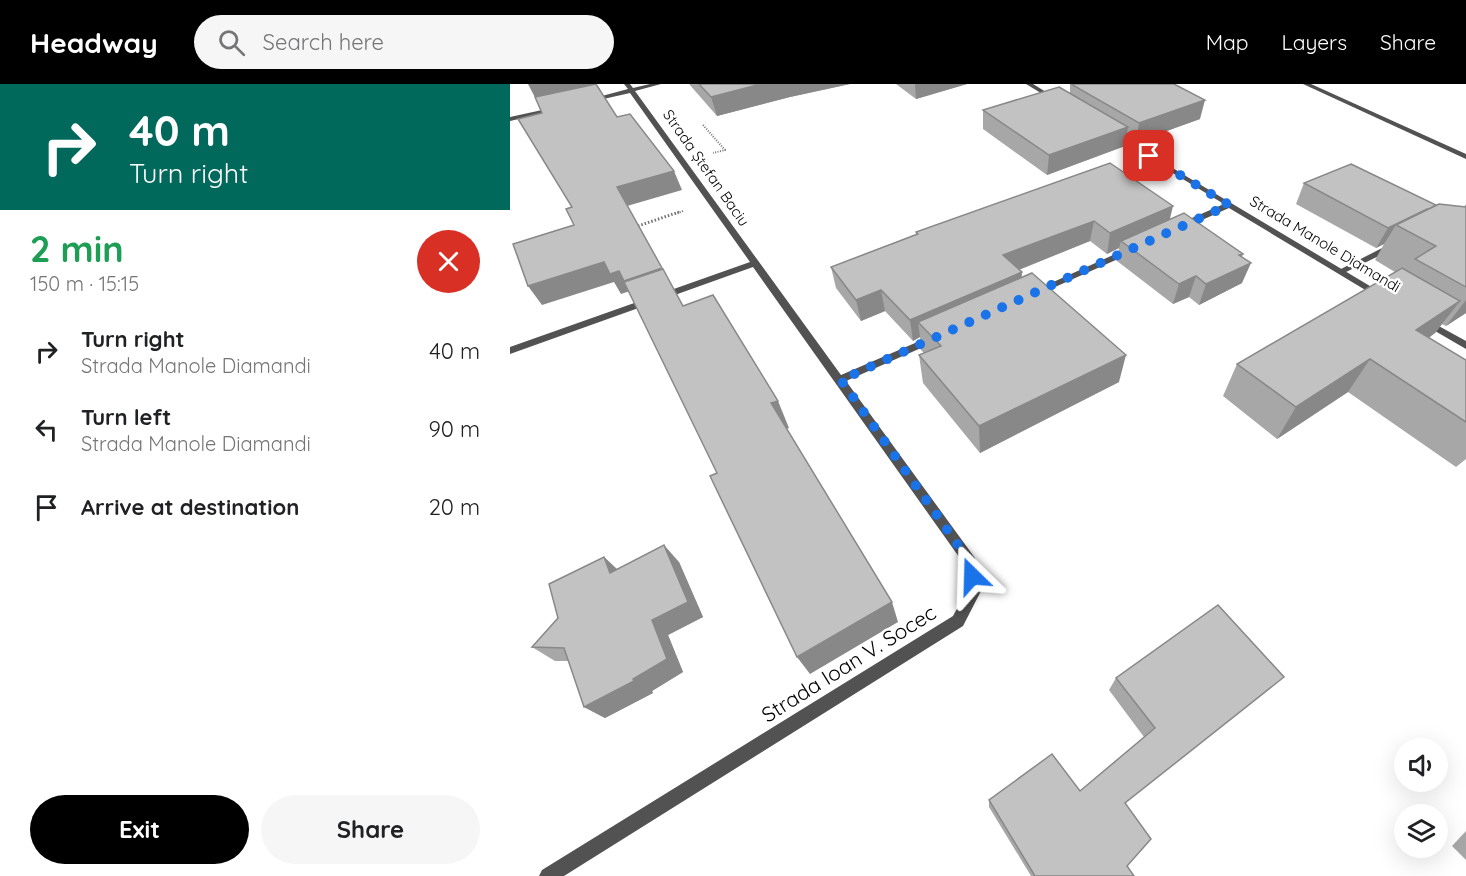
<!DOCTYPE html>
<meta charset="utf-8">
<style>
:root{--surface:#fff;--page:#f6f6f6;--text:#202124;--muted:#757577;--accent:#000}
body{margin:0;font-family:Quicksand,sans-serif;background:var(--page);color:var(--text);height:100vh;display:flex;flex-direction:column;font-size:22px;white-space:nowrap}
*{box-sizing:border-box;margin:0}
p{font-size:20px;color:var(--muted)}
.icon{flex:none;width:33px;height:33px;fill:none;stroke:currentColor;stroke-width:2;stroke-linecap:round;stroke-linejoin:round}
.map{position:relative;flex:1;overflow:hidden}
.panel{display:flex;flex-direction:column;background:var(--surface);width:510px}
.panel>*{flex:none}
.guide{background:#00695c;color:#fff;overflow:hidden}
.buttons{position:absolute;left:884px;top:654px;display:grid;gap:12px}
.buttons a{display:grid;place-items:center;width:54px;height:54px;border-radius:50%;background:var(--surface);box-shadow:0 6px 24px #0002;font-size:30px}
.pin{position:absolute;display:grid;place-items:center;width:51px;height:51px;color:#fff;margin:-26px;border-radius:12px;box-shadow:0 3px 9px #0006}
.me{position:absolute;width:66px;margin:-33px;rotate:338deg;stroke-linejoin:round;filter:drop-shadow(0 0 4px #0008)}
.turn{display:flex;align-items:center;gap:21px;height:126px;padding:0 30px;font-size:27px}
.turn .icon{width:78px;height:78px;stroke-width:2.5}
.turn b{display:block;font-size:42px;line-height:51px}
.round{display:grid;place-items:center;flex:none;width:63px;height:63px;border-radius:32px;background:var(--page)}
.overview{display:flex;align-items:center;justify-content:space-between;height:102px;padding:0 30px}
h1{font-size:36px;font-weight:700;line-height:45px;color:#1e9e55}
.primary-button{display:flex;gap:12px;margin-top:auto;padding:12px 30px}
.primary-button a{flex:1;height:69px;border-radius:36px;background:var(--accent);color:#fff;font-size:24px;font-weight:700;line-height:69px;text-align:center}
.primary-button a+a{background:var(--page);color:var(--text)}
ul{padding:0;list-style:none}
li{display:flex;align-items:center;gap:18px;height:78px;padding:0 30px}
li div{flex:1}
li b{display:block;font-size:22px}
li em{font-style:normal}
header{display:flex;align-items:center;gap:36px;box-sizing:border-box;height:84px;padding:0 30px;background:var(--accent);color:#fff}
header strong{font-size:28px}
nav{display:flex;gap:33px;margin-inline-start:auto;font-size:21px}
.search{width:420px;height:54px;background:var(--page);display:flex;align-items:center;gap:15px;box-sizing:border-box;padding:0 21px;border-radius:33px;color:var(--muted);font-size:22px}
main{display:flex;flex:1;min-height:0}
.map>svg:first-child{display:block}
.lines{fill:none;stroke-linecap:round;stroke-linejoin:round}
.path-far1{stroke:#747474;stroke-width:2;stroke-dasharray:1 1.5;stroke-linecap:butt}
.path{stroke:#747474;stroke-width:3;stroke-dasharray:1.5 2;stroke-linecap:butt}
.lane{fill:#525252;fill-rule:evenodd}
.street{fill:#525252;fill-rule:evenodd}
.wall{fill:#a7a7a7}
.shaded-wall{fill:#888}
.building{fill:#c2c2c2;stroke:#888;stroke-width:1.5}
.route{stroke:#1a73e8;stroke-width:10;stroke-dasharray:0 18}
.labels{text-anchor:middle;stroke-width:5;stroke-linejoin:round;paint-order:stroke}
.far-street-label{font-size:15px;fill:#000;stroke:#fff}
.near-street-label{font-size:21px;fill:#000;stroke:#fff}
</style>
<header>
<strong>Headway</strong>
<div class="search"><svg class="icon" aria-label="search" viewBox="0 0 24 24"><circle cx="10" cy="10" r="6"/><path d="M15 15l6 6"/></svg>Search here</div>
<nav><a>Map</a><a>Layers</a><a>Share</a></nav>
</header>
<main>
<section class="panel">
<div class="guide">
<div class="turn"><svg class="icon" aria-label="right" viewBox="0 0 24 24"><path d="M7 20v-9h11M14 6l5 5-5 5"/></svg><div><b>40 m</b>Turn right</div></div>
</div>
<div class="overview"><div><h1>2 min</h1><p>150 m · 15:15</p></div><a class="round" style="background:#d93025;color:#fff"><svg class="icon" aria-label="close" viewBox="0 0 24 24"><path d="M6 6l12 12M18 6L6 18"/></svg></a></div>
<ul>
<li><svg class="icon" aria-label="right" viewBox="0 0 24 24"><path d="M7 20v-9h11M14 6l5 5-5 5"/></svg><div><b>Turn right</b><p>Strada Manole Diamandi</p></div><em>40 m</em></li>
<li><svg class="icon" aria-label="left" viewBox="0 0 24 24"><path d="M17 20v-9H6M10 6l-5 5 5 5"/></svg><div><b>Turn left</b><p>Strada Manole Diamandi</p></div><em>90 m</em></li>
<li><svg class="icon" aria-label="arrive" viewBox="0 0 24 24"><path d="M6 21V4h12l-3 4 3 4H6"/></svg><div><b>Arrive at destination</b></div><em>20 m</em></li>
</ul>
<div class="primary-button"><a>Exit</a><a>Share</a></div>
</section>
<div class="map">
<svg width="956" height="792" viewBox="0 0 956 792">
<rect width="100%" height="100%" fill="#fff"/>
<g class="lines">
<g class="path-far1">
<path d="M193,41L215,66L203,69"/>
<path d="M165,130L173,127"/>
</g>
<path class="path" d="M128,142L169,128"/>
<g class="lane">
<path d="M793,0H801L956,70V75Z"/>
<path d="M882,159L885,160V164L834,189L831,190L827,187Z"/>
</g>
<g class="street">
<path d="M114,0H120L123,4L140,0H151L125,7L331,291L419,253H427V257L336,297L465,474L471,507L453,542L54,792H29L32,786L443,532L457,506L454,480L243,183L0,270V263L240,178L120,9L80,18L77,16L118,5Z"/>
<path d="M516,0H523L549,16L544,17Z"/>
<path d="M46,23L48,24V26L0,37V33Z"/>
<path d="M600,49H604L875,211L870,214L867,213L719,124L674,144H668V140L714,120L600,51Z"/>
<path d="M623,162L626,163V167L527,211H521L519,209Z"/>
<path d="M916,235L956,257V265L913,240L911,238Z"/>
</g>
</g>
<g class="wall">
<path d="M179,0H340L280,13L207,32Z"/>
<path d="M386,0H457L406,15Z"/>
<path d="M560,0L690,35L626,58L616,53L615,62L537,91L473,45V26L560,9Z"/>
<path d="M600,79L660,136L732,173V199L689,221L679,213L663,220L607,177L609,164L597,170L580,157L509,186L511,193L609,298L470,369L413,299L409,271L414,269L411,266L410,253L403,257L375,227L351,237L326,204L321,183L406,150V148Z"/>
<path d="M794,99L926,121L954,123L956,120V229L936,242L932,240L925,249L919,254L956,276V375L946,383L838,308L767,355L713,312L727,280L885,188L865,176L874,160L866,164L786,120Z"/>
<path d="M94,473L107,485L169,478L193,533L158,551L173,588L142,607L143,609L95,634L74,623L59,577H45L22,563L48,534Z"/>
<path d="M708,521L615,719L617,782L624,792H521L479,723V716L570,707L634,653L599,606L606,594Z"/>
<path d="M956,747V776L942,762Z"/>
</g>
<g class="shaded-wall">
<path d="M18,0H84L30,23Z"/>
<path d="M251,0H340L280,13L207,32L201,13Z"/>
<path d="M405,0H457L406,15Z"/>
<path d="M695,16L690,35L626,58L629,39Z"/>
<path d="M618,43L615,62L537,91L539,71Z"/>
<path d="M164,87L172,106L117,122L107,103Z"/>
<path d="M663,122L658,143L611,157L609,164L597,170L600,149Z"/>
<path d="M917,125L904,145L886,141L874,160L866,164L878,144Z"/>
<path d="M584,137L580,157L493,192V171Z"/>
<path d="M733,170L727,185L741,179L732,199L689,221L696,200L729,171Z"/>
<path d="M94,178L109,187L152,184L162,203L120,207L111,210L104,198L32,221L18,202Z"/>
<path d="M512,188L511,208L408,238L410,253L403,257L400,236Z"/>
<path d="M686,192L679,213L663,220L669,200Z"/>
<path d="M371,206L375,227L351,237L346,216Z"/>
<path d="M956,216V229L936,242Z"/>
<path d="M950,217L925,249L882,278L906,246Z"/>
<path d="M616,271L609,298L470,369L469,342Z"/>
<path d="M860,275L838,308L767,355L786,323Z"/>
<path d="M268,317L279,344L273,346L261,319Z"/>
<path d="M154,461L169,478L193,533L158,551L173,588L142,607L143,609L95,634L74,623L123,595L142,536Z"/>
<path d="M94,473L112,490L100,489Z"/>
<path d="M382,518L388,538L300,590L287,573Z"/>
</g>
<g class="building">
<path d="M86,0L107,33L120,30L164,87L107,103L152,184L114,197L109,187L100,190L94,178L18,202L3,160L64,141L56,125L62,123L8,35L32,29L25,13Z"/>
<path d="M189,0H251L201,13Z"/>
<path d="M561,0H664L695,16L629,39Z"/>
<path d="M549,3L618,43L539,71L473,26Z"/>
<path d="M600,79L663,122L600,149L584,137L493,171L512,188L400,236L371,206L346,216L321,183L408,150L406,148Z"/>
<path d="M841,80L926,121L919,125H917L878,144L794,99Z"/>
<path d="M929,120L956,123V203L905,175L926,162L886,141Z"/>
<path d="M674,129L733,170L729,171L741,179L696,200L686,192L669,200L611,157Z"/>
<path d="M892,184L950,217L906,246L956,276V338L860,275L786,323L727,280Z"/>
<path d="M153,185L173,222L203,211L268,317L261,319L382,518L287,573L200,392L207,389L114,198Z"/>
<path d="M522,189L616,271L469,342L409,271L431,262L408,238Z"/>
<path d="M154,461L178,518L142,536L157,575L123,595L124,597L74,623L54,564L22,563L48,534L39,500L94,473L100,489Z"/>
<path d="M708,521L774,593L615,719L641,755L617,782L624,792H525L479,716L542,670L570,707L645,644L606,594Z"/>
</g>
<g class="lines">
<path class="route" d="M462,492L460,478L331,296L719,121L639,72"/>
</g>
<g class="labels">
<g class="far-street-label">
<text transform="translate(196 84) rotate(55)" y="5">Strada Ștefan Baciu</text>
<text transform="translate(815 160) rotate(31)" y="5">Strada Manole Diamandi</text>
</g>
<g class="near-street-label">
<text transform="translate(339 580) rotate(-32)" y="7">Strada Ioan V. Socec</text>
</g>
</g>
</svg>
<div class="buttons">
<a><svg class="icon" aria-label="sound" viewBox="0 0 24 24"><path d="M4 9h4l5-4v14l-5-4H4zM17 9q2 3 0 6"/></svg></a>
<a><svg class="icon" aria-label="layers" viewBox="0 0 24 24"><path d="M12 4l9 5-9 5-9-5zM3 14l9 5 9-5"/></svg></a>
</div>
<div class="pin" style="left:639px;top:72px;background:#d93025"><svg class="icon" aria-label="arrive" viewBox="0 0 24 24"><path d="M6 21V4h12l-3 4 3 4H6"/></svg></div>
<svg class="me" style="left:462px;top:492px" viewBox="-20 -20 40 40"><path d="M0-17L14 15 0 8-14 15z" fill="#1a73e8" stroke="#fff" stroke-width="4"/></svg>
</div>
</main>
